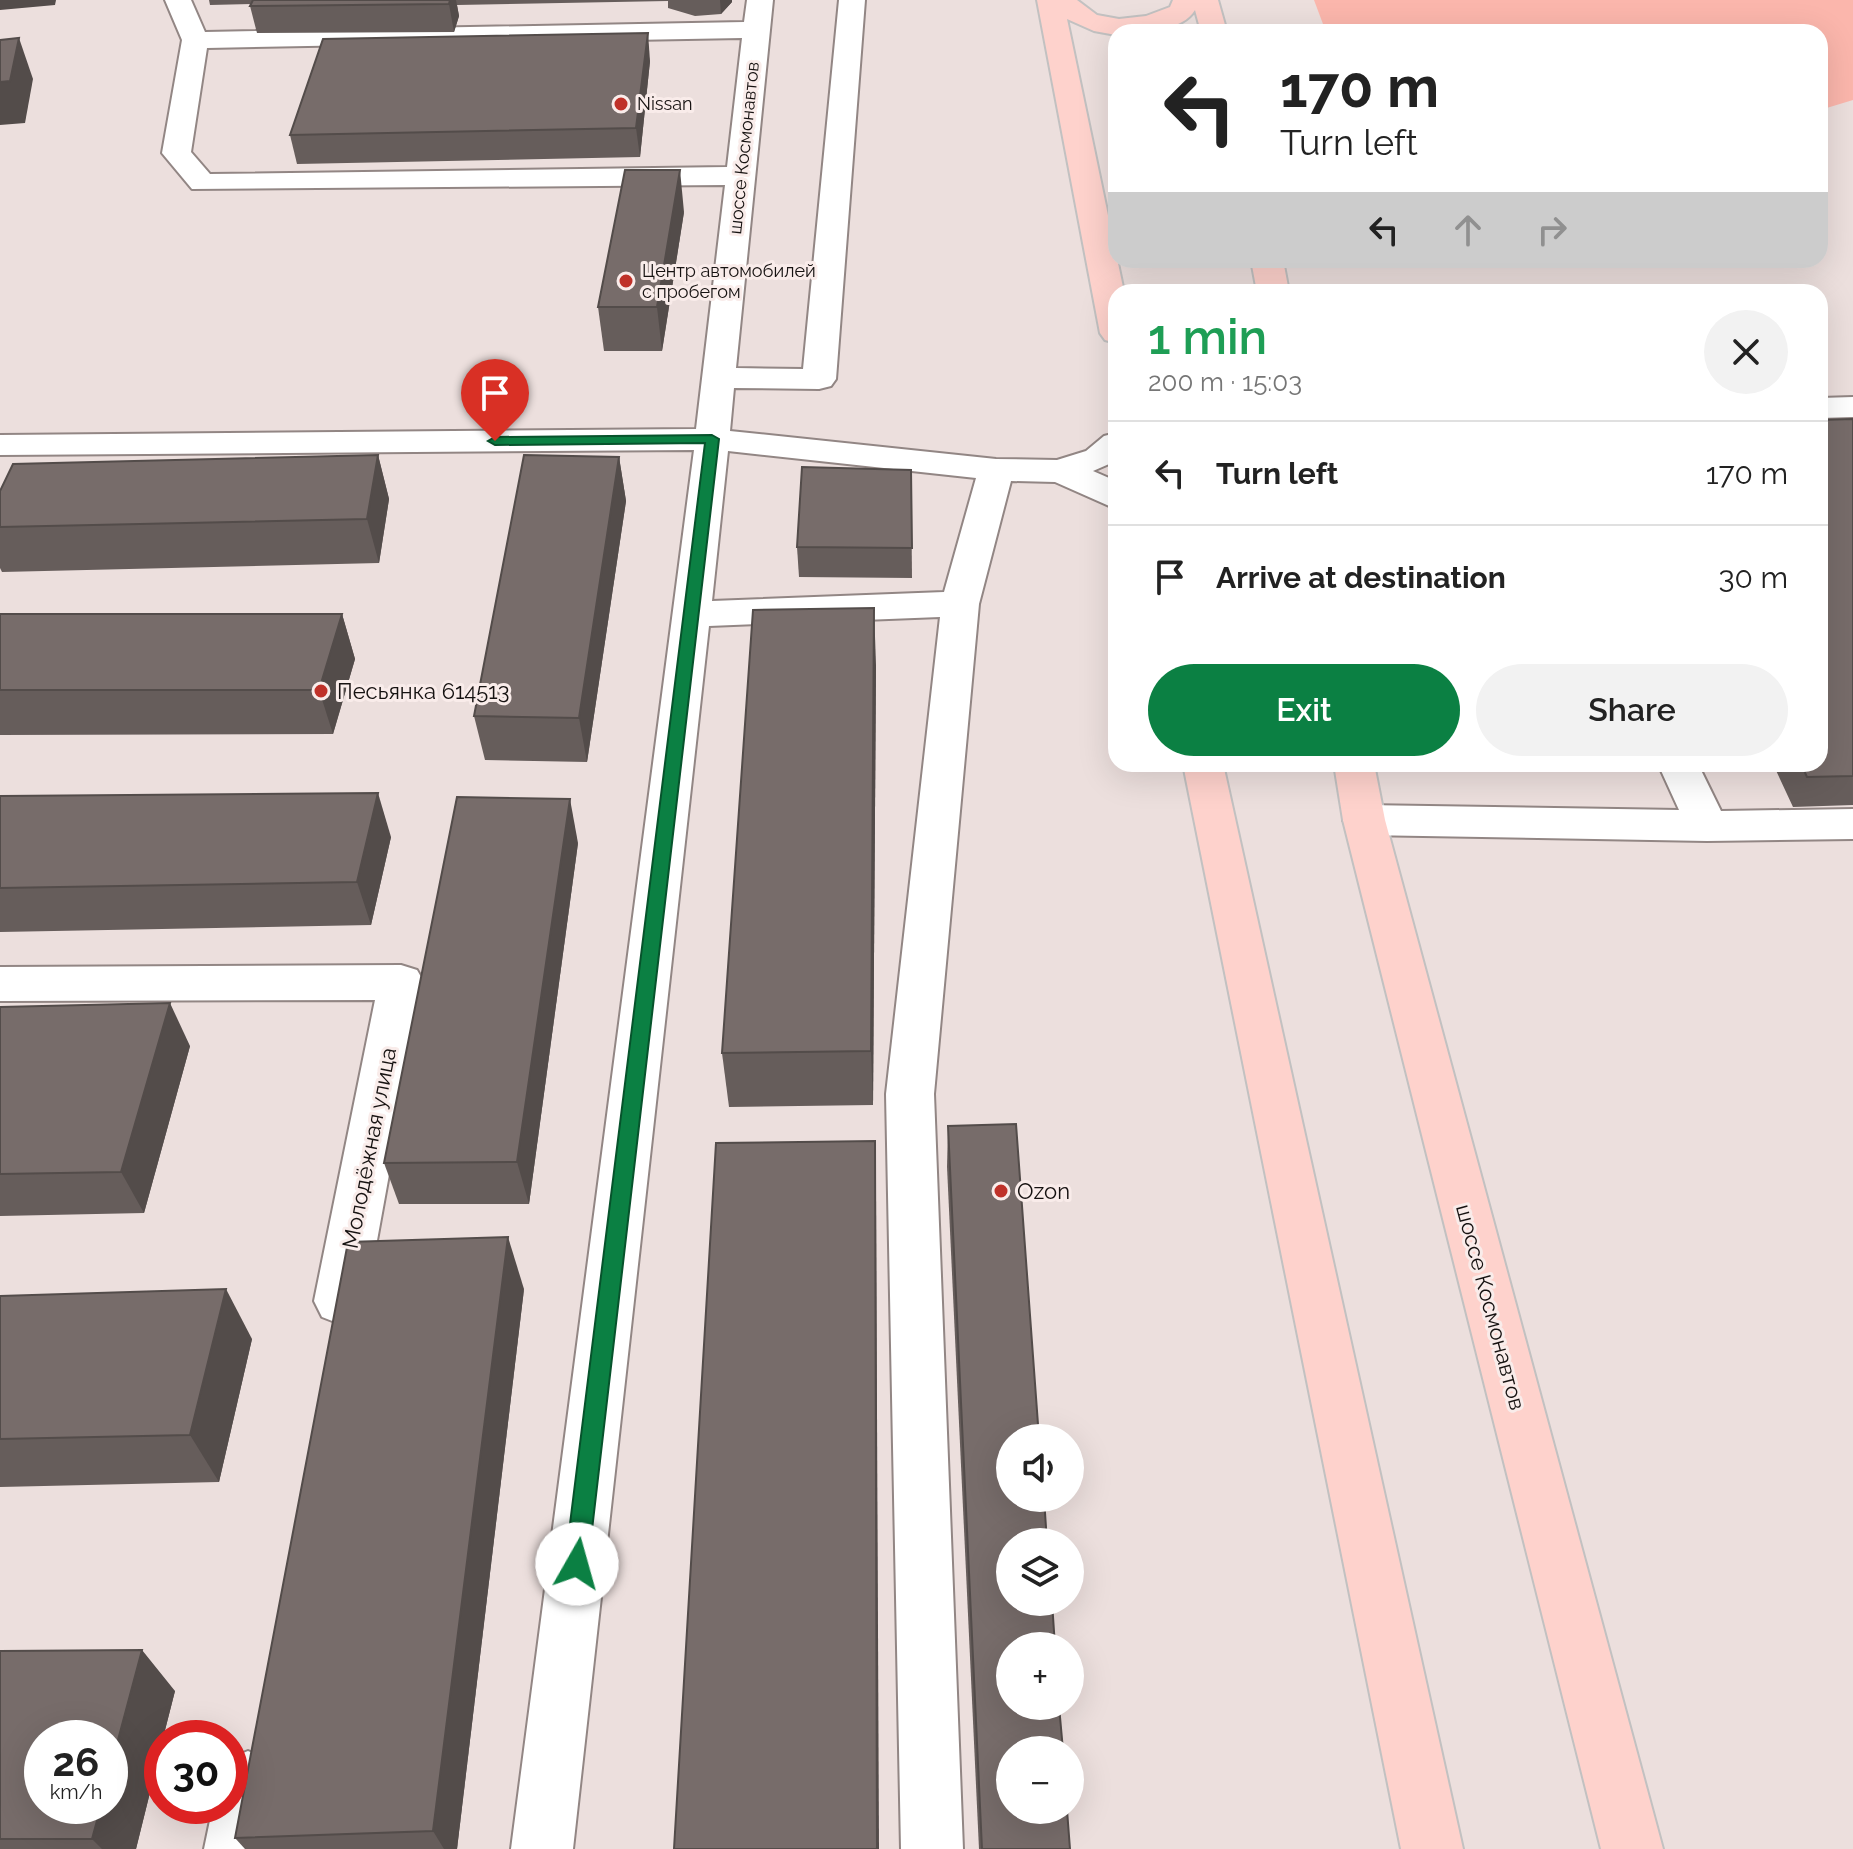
<!DOCTYPE html>
<meta charset="utf-8">
<style>
:root{--surface:#fff;--page:#f2f2f2;--text:#222;--muted:#767676;--line:#e0e0e0;--accent:#0b8043}
body{margin:0;font-family:Raleway,sans-serif;background:var(--page);color:var(--text);height:100vh;display:flex;flex-direction:column;font-size:30px;white-space:nowrap}
*{box-sizing:border-box;margin:0}
p{font-size:26px;color:var(--muted)}
.icon{flex:none;width:44px;height:44px;fill:none;stroke:currentColor;stroke-width:2;stroke-linecap:round;stroke-linejoin:round}
.map{position:relative;flex:1;overflow:hidden}
.side{position:absolute;left:1108px;top:284px;width:720px;height:488px;display:flex;flex-direction:column;background:var(--surface);border-radius:24px;box-shadow:0 8px 32px #0002}
.side>*{flex:none}
.banner{position:absolute;left:1108px;top:24px;width:720px;height:244px;border-radius:24px;box-shadow:0 8px 32px #0002;background:#fff;color:var(--text);overflow:hidden}
.tools{position:absolute;left:996px;top:1424px;display:grid;gap:16px}
.tools a{display:grid;place-items:center;width:88px;height:88px;border-radius:50%;background:var(--surface);box-shadow:0 8px 32px #0002;font-size:40px}
.speed{position:absolute;left:24px;top:1720px;display:flex;gap:16px;font-size:40px;font-weight:700;text-align:center}
.speed>*{display:grid;place-content:center;width:104px;height:104px;border-radius:50%;background:var(--surface);box-shadow:0 8px 32px #0002;line-height:1}
.speed small{font-size:20px;font-weight:400}
.speed .limit{border:12px solid #d22;background:#fff;color:#111}
.pin{position:absolute;display:grid;place-items:center;width:68px;height:68px;color:#fff;margin:-82px -34px;border-radius:50% 50% 50% 0;rotate:-45deg;box-shadow:0 0 8px #0007}
.pin .icon{rotate:45deg}
.me{position:absolute;width:88px;margin:-44px;rotate:7deg;stroke-linejoin:round;filter:drop-shadow(0 0 6px #0008)}
.turn{display:flex;align-items:center;gap:28px;height:168px;padding:0 40px;font-size:36px}
.turn .icon{width:104px;height:104px;stroke-width:2.5}
.turn b{display:block;font-size:56px;line-height:68px}
.lanes{display:flex;align-items:center;height:76px;padding:0 40px;background:#0003;justify-content:center;gap:40px;direction:ltr}
.lanes .off{opacity:.35}
.round{display:grid;place-items:center;flex:none;width:84px;height:84px;border-radius:42px;background:var(--page)}
.headline{display:flex;align-items:center;justify-content:space-between;height:136px;padding:0 40px}
h1{font-size:48px;font-weight:600;line-height:60px;color:#1e9e55}
.button{display:flex;gap:16px;margin-top:auto;padding:16px 40px}
.button a{flex:1;height:92px;border-radius:48px;background:var(--accent);color:#fff;font-size:32px;font-weight:600;line-height:92px;text-align:center}
.button a+a{background:var(--page);color:var(--text)}
ul{padding:0;list-style:none}
li{display:flex;align-items:center;gap:24px;height:104px;padding:0 40px;border-top:2px solid var(--line)}
li div{flex:1}
li b{display:block;font-size:30px}
li em{font-style:normal}
.map>svg:first-child{display:block}
.green{fill:#fbb6ac}
.lines{fill:none;stroke-linecap:round;stroke-linejoin:round}
.minor-casing{stroke:#928684;stroke-width:4}
.major-casing{stroke:#c2c1c1;stroke-width:4}
.minor{fill:#fff;fill-rule:evenodd}
.major{fill:#fed2cc;fill-rule:evenodd}
.wall{fill:#665d5b}
.shaded-wall{fill:#534c4a}
.building{fill:#776c6a;stroke:#534c4a;stroke-width:2}
.route{fill:#0b8043;stroke:#07532c;stroke-width:2}
.poi-dot{fill:#bf3129;stroke:#f9ecea;stroke-width:3}
.labels{text-anchor:middle;stroke-width:6;stroke-linejoin:round;paint-order:stroke}
.far-poi-label{font-size:18px;fill:#161211;stroke:#f9ecea;text-anchor:start}
.far-street-label{font-size:18px;fill:#161211;stroke:#f9ecea}
.poi-label{font-size:22px;fill:#161211;stroke:#f9ecea;text-anchor:start}
.street-label{font-size:22px;fill:#161211;stroke:#f9ecea}
</style>
<div class="map">
<svg width="1853" height="1849" viewBox="0 0 1853 1849">
<rect width="100%" height="100%" fill="#ecdfdd"/>
<path class="green" d="M1314,0H1853V100L1820,110V32H1326Z"/>
<g class="lines">
<g class="minor-casing">
<g id="minor">
<path d="M165,0H191L205,32L744,22L747,0H773L736,368L803,369L839,0H865L836,379L831,386L819,389L734,388L730,431L996,459L1057,460L1086,451L1104,436L1116,433V461L1093,471L1116,481V509L1055,482L1011,481L979,604L934,1094L963,1849H901L886,1094L940,617L709,626L573,1849H511L694,450L0,455V435L696,429L725,185L192,189L162,153L182,40ZM742,38L727,167L210,174L191,152L207,48ZM728,451L976,478L944,592L712,601Z"/>
<path d="M1853,397V417L1820,418V398Z"/>
<path d="M1658,764H1698L1721,811L1853,809V839L1707,841L1364,835L1349,831L1343,820L1349,809L1364,805L1679,810Z"/>
<path d="M401,965L417,970L424,982L366,1301L358,1317L340,1324L322,1317L314,1301L375,1000L0,1001V967Z"/>
<path d="M248,1751L269,1760L278,1781L266,1849H204L213,1806H230V1758Z"/>
</g>
</g>
<g class="major-casing">
<g id="major">
<path d="M1037,0H1077L1097,15L1119,19L1146,16L1170,7L1173,0H1218L1227,32H1201L1195,10C1181,33 1140,32 1116,32V35L1094,31L1067,19L1124,292H1116V343L1105,340L1100,333Z"/>
<path d="M1251,260H1283L1289,292H1257Z"/>
<path d="M1183,764H1223L1463,1849H1401Z"/>
<path d="M1334,764H1374L1385,820L1663,1849H1601L1343,820Z"/>
</g>
</g>
<use href="#minor" class="minor"/>
<use href="#major" class="major"/>
</g>
<g class="wall">
<path d="M209,0H732V2L721,14L695,16L668,8V1L457,5L459,16L454,32L257,33L250,6L251,4L210,5Z"/>
<path d="M650,61L640,157L297,164L290,135Z"/>
<path d="M684,212L662,351H604L598,307Z"/>
<path d="M1853,419V805L1793,807L1773,764H1820Z"/>
<path d="M378,455L389,499L379,563L2,572L0,568V491Z"/>
<path d="M619,457L626,501L587,762L485,760L474,716Z"/>
<path d="M911,470L912,578L799,577L797,547Z"/>
<path d="M0,614H342L355,659L333,734L0,735Z"/>
<path d="M876,665L873,1105L729,1107L722,1053Z"/>
<path d="M0,796L391,837L371,925L0,932Z"/>
<path d="M578,843L529,1204H399L384,1163Z"/>
<path d="M0,1007L190,1046L144,1213L0,1216Z"/>
<path d="M948,1126L1070,1849H979L947,1167Z"/>
<path d="M524,1289L457,1849H245L235,1838Z"/>
<path d="M0,1296L252,1339L219,1482L0,1487Z"/>
<path d="M0,1651L175,1691L163,1738H162V1744L136,1849H0Z"/>
</g>
<g class="shaded-wall">
<path d="M0,0H56L55,5L0,10Z"/>
<path d="M450,0H456L459,16L454,32L449,4Z"/>
<path d="M720,0H732V2L721,14Z"/>
<path d="M648,33L650,61L640,157L636,128Z"/>
<path d="M19,38L33,79L25,123L0,125V82Z"/>
<path d="M680,170L684,212L662,351L657,307Z"/>
<path d="M378,455L389,499L379,563L367,519Z"/>
<path d="M619,457L626,501L587,762L579,718Z"/>
<path d="M874,608L876,665L873,1105L871,1051Z"/>
<path d="M342,614L355,659L333,734L319,690Z"/>
<path d="M378,793L391,837L371,925L357,882Z"/>
<path d="M570,799L578,843L529,1204L517,1162Z"/>
<path d="M170,1003L190,1046L144,1213L121,1172Z"/>
<path d="M875,1141L876,1194L879,1849H877Z"/>
<path d="M508,1237L524,1289L457,1849H444L433,1831Z"/>
<path d="M226,1289L252,1339L219,1482L190,1435Z"/>
<path d="M142,1650L175,1691L163,1738H162V1744L136,1849H102L92,1839L101,1806H110V1770Z"/>
</g>
<g class="building">
<path d="M253,0H450L449,4L250,6Z"/>
<path d="M648,33L636,128L290,135L323,39Z"/>
<path d="M19,38L10,81L0,82V40Z"/>
<path d="M625,170H680L657,307H598Z"/>
<path d="M1853,419V776L1807,777L1801,764H1820V420Z"/>
<path d="M378,455L367,519L0,527V491L13,464Z"/>
<path d="M524,455L619,457L579,718L474,716Z"/>
<path d="M802,467L911,470L912,548L797,547Z"/>
<path d="M874,608L871,1051L722,1053L753,610Z"/>
<path d="M0,614H342L319,690H0Z"/>
<path d="M378,793L357,882L0,888V796Z"/>
<path d="M457,797L570,799L517,1162L384,1163Z"/>
<path d="M170,1003L121,1172L0,1174V1007Z"/>
<path d="M1016,1124L1039,1438H1010V1498H1044L1047,1542H1010V1602H1052L1055,1646H1010V1706H1059L1063,1750H1010V1810H1067L1070,1849H982L948,1126Z"/>
<path d="M875,1141L877,1849H674L716,1143Z"/>
<path d="M508,1237L433,1831L235,1838L348,1242Z"/>
<path d="M226,1289L190,1435L0,1439V1296Z"/>
<path d="M142,1650L110,1770V1738H42V1806H101L92,1839H0V1651Z"/>
</g>
<path class="route" d="M712,435L719,439L588,1564L585,1572L577,1575L568,1572L565,1564L705,443L495,445L488,441L495,437Z"/>
<g class="poi-dot">
<circle cx="621" cy="104" r="8"/>
<circle cx="626" cy="281" r="8"/>
<circle cx="321" cy="691" r="8"/>
<circle cx="1001" cy="1191" r="8"/>
</g>
<g class="labels">
<g class="far-poi-label">
<text x="637" y="110">Nissan</text>
<text x="642" y="277">Центр автомобилей<tspan x="642" dy="21">с пробегом</tspan></text>
</g>
<g class="far-street-label">
<text transform="translate(744 148) rotate(-84)" y="6">шоссе Космонавтов</text>
</g>
<g class="poi-label">
<text x="337" y="699">Песьянка 614513</text>
<text x="1017" y="1199">Ozon</text>
</g>
<g class="street-label">
<text transform="translate(369 1148) rotate(-79)" y="8">Молодёжная улица</text>
<text transform="translate(1491 1307) rotate(75)" y="8">шоссе Космонавтов</text>
</g>
</g>
</svg>
<div class="tools">
<a><svg class="icon" aria-label="sound" viewBox="0 0 24 24"><path d="M4 9h4l5-4v14l-5-4H4zM17 9q2 3 0 6"/></svg></a>
<a><svg class="icon" aria-label="layers" viewBox="0 0 24 24"><path d="M12 4l9 5-9 5-9-5zM3 14l9 5 9-5"/></svg></a>
<a>+</a>
<a>−</a>
</div>
<div class="speed"><div>26<small>km/h</small></div><div class="limit">30</div></div>
<div class="pin" style="left:495px;top:441px;background:#d93025"><svg class="icon" aria-label="arrive" viewBox="0 0 24 24"><path d="M6 21V4h12l-3 4 3 4H6"/></svg></div>
<svg class="me" style="left:577px;top:1564px" viewBox="-20 -20 40 40"><circle r="19" fill="#fff"/><path d="M0-13L10 11 0 6-10 11z" fill="#0b8043"/></svg>
<div class="banner">
<div class="turn"><svg class="icon" aria-label="left" viewBox="0 0 24 24"><path d="M17 20v-9H6M10 6l-5 5 5 5"/></svg><div><b>170 m</b>Turn left</div></div>
<div class="lanes"><svg class="icon" aria-label="left" viewBox="0 0 24 24"><path d="M17 20v-9H6M10 6l-5 5 5 5"/></svg><svg class="icon off" aria-label="ahead" viewBox="0 0 24 24"><path d="M12 20V5M6 11l6-6 6 6"/></svg><svg class="icon off" aria-label="right" viewBox="0 0 24 24"><path d="M7 20v-9h11M14 6l5 5-5 5"/></svg></div>
</div>
<section class="side">
<div class="headline"><div><h1>1 min</h1><p>200 m · 15:03</p></div><a class="round"><svg class="icon" aria-label="close" viewBox="0 0 24 24"><path d="M6 6l12 12M18 6L6 18"/></svg></a></div>
<ul>
<li><svg class="icon" aria-label="left" viewBox="0 0 24 24"><path d="M17 20v-9H6M10 6l-5 5 5 5"/></svg><div><b>Turn left</b></div><em>170 m</em></li>
<li><svg class="icon" aria-label="arrive" viewBox="0 0 24 24"><path d="M6 21V4h12l-3 4 3 4H6"/></svg><div><b>Arrive at destination</b></div><em>30 m</em></li>
</ul>
<div class="button"><a>Exit</a><a>Share</a></div>
</section>
</div>
